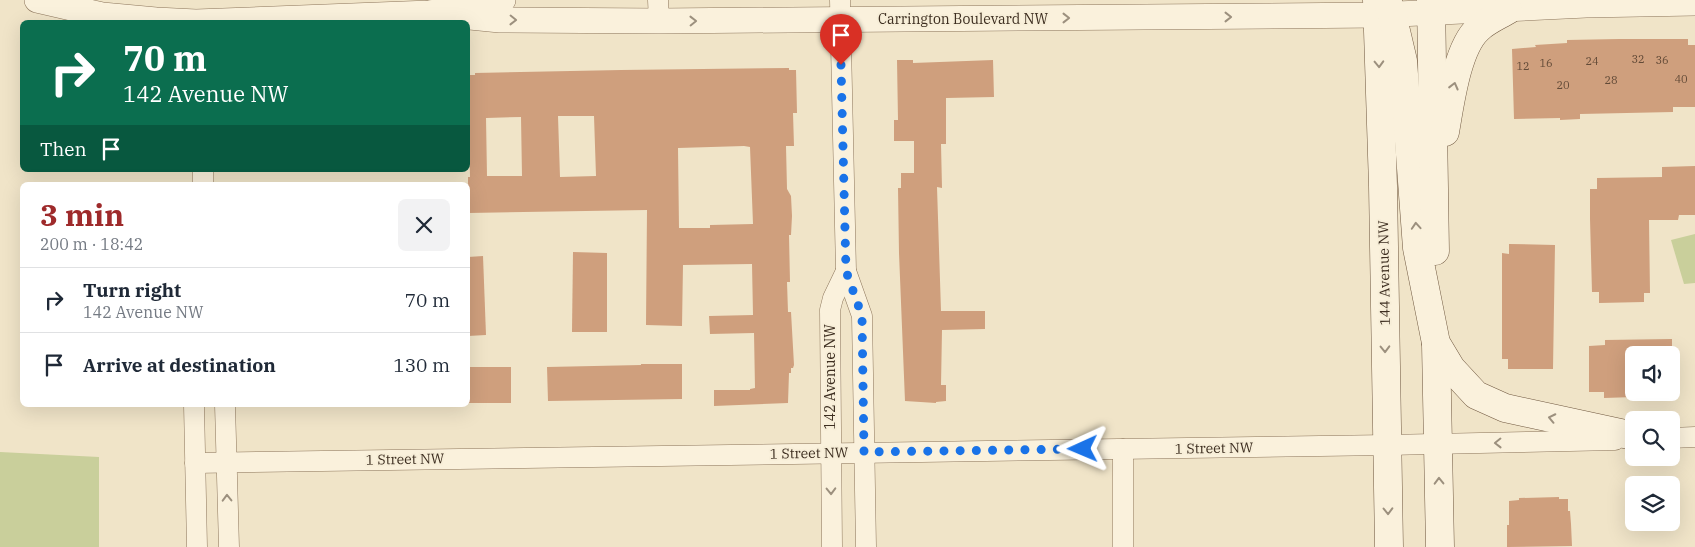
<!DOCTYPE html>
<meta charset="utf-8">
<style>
:root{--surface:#fff;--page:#f2f2f3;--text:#1f2937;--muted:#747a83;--line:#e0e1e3;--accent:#9e2a2b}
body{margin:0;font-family:"IBM Plex Serif",serif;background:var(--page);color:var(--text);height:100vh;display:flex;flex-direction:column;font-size:19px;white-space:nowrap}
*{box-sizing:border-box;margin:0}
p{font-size:16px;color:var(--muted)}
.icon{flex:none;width:28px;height:28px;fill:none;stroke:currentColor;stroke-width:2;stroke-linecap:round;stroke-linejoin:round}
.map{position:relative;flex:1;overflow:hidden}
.side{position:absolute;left:20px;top:182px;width:450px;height:225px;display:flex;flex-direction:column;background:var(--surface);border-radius:8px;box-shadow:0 5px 20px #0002}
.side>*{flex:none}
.guide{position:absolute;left:20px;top:20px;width:450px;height:152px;border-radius:8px;box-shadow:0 5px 20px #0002;background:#0b6e4f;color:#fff;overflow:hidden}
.tools{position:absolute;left:1625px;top:346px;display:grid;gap:10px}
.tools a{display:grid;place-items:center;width:55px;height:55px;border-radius:8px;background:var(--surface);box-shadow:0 5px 20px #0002;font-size:25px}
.pin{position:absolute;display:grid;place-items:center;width:42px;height:42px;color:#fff;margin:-51px -21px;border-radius:50% 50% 50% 0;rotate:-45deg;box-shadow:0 0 5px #0007}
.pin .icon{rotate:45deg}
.me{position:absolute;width:55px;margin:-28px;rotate:269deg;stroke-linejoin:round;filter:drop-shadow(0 0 4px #0008)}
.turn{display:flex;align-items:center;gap:18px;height:105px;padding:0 20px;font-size:22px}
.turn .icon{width:65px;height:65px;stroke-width:2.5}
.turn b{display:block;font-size:35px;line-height:42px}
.then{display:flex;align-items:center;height:48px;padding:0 20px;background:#0003;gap:10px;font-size:19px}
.round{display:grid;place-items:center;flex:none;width:52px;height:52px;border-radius:8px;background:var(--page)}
.summary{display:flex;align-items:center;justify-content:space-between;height:85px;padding:0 20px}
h1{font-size:30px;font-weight:700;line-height:38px;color:var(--accent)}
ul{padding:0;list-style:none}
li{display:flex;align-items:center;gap:15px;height:65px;padding:0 20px;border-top:1px solid var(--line)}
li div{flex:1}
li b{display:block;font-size:19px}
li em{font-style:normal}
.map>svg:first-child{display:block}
.green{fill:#c9cf9b}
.building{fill:#cf9f7d;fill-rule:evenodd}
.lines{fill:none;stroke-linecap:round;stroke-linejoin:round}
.minor-casing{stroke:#8d765c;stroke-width:21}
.tertiary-casing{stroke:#8d765c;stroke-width:26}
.secondary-casing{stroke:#6f573f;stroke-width:29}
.minor{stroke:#faf1dc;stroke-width:20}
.tertiary{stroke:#faf1dc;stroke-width:25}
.secondary{stroke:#faf1dc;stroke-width:28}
.oneway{stroke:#9c907e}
.route{stroke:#1a73e8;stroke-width:9;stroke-dasharray:0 16.2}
.labels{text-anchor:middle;stroke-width:4;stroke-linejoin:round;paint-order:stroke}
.number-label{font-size:11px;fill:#624a37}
.street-label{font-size:14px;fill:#3d2e20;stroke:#f7eed8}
</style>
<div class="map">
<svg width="1695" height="547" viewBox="0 0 1695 547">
<rect width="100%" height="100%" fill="#f0e4c8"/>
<g class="green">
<path d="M1695,234V283L1684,284L1671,240Z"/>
<path d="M0,452L99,457V547H0Z"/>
</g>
<g class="building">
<path d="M1619,39H1688V45H1695V107H1673V112L1580,114V119L1560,120V118L1514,119L1512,49L1536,47L1535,45L1567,43V40Z"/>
<path d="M897,60H913V63L993,60L994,97L946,98V144H941L942,188L937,187L941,311H985V329L942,330L941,385H946V401L936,402V403L905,401L899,253L898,188H901V173H914V141H894V120H898Z"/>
<path d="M789,68V70H796L797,113H793L794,146H786L787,189L791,196L792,216L791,235H789L790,282H787L788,312H791L794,365L793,368H791V373H789L788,403L714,406V390H750V389L755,388L754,333L710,334L709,316L753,315L752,264L683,265L682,326L646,325L647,210L468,213V177H470L468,75H475V73L621,70ZM558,116H594L596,176L560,177ZM521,117L522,176H487L486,118ZM744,146L750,147L753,224L710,225V228H679L678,148Z"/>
<path d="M1695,166V215H1679L1678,220H1649L1650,293H1644V302L1599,303V292H1592L1590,219V189H1597V178L1662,177V167Z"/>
<path d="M1509,244L1555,245L1553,369H1508V359H1502V253L1509,254Z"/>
<path d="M573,252L607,253V332H572Z"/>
<path d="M483,256L486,335L468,336V257Z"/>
<path d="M1672,339V355H1634V397L1604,398V392H1589V346L1605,345V340Z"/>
<path d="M641,364H682V399L548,401L547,367L641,365Z"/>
<path d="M469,367H511V403H468V368Z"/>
<path d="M1559,497V499H1568V511H1570L1571,524L1572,546L1507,547V525H1509V501L1519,500V498Z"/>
</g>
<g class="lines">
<g class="minor-casing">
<g id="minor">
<path d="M658,0L659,21"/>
<path d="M840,0L846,271L862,316L866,547"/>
<path d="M203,170V185"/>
<path d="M194,405L197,547"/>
<path d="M225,405L229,547"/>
<path d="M1671,438L1695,437"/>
<path d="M1123,449V547"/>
<path d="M195,463L1387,445L1615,440"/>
<path d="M832,547L830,310L833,298L846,271"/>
</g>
</g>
<g class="tertiary-casing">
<g id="tertiary">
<path d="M37,0L102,15L156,20L196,22L430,13L503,0"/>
<path d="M430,13L500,20L659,21L1377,15L1586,5L1695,3"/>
</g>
</g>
<g class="secondary-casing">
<g id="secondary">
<path d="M1377,0L1383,186L1389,547"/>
<path d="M1387,0L1392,14L1403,61L1417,248L1436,343L1451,368L1476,395L1505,408L1634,436"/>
<path d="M1431,0L1435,251"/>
<path d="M1445,132C1450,104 1457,48 1478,29C1486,21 1498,16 1508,10"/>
<path d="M1436,344L1440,547"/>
</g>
</g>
<use href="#minor" class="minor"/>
<use href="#tertiary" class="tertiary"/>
<use href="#secondary" class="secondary"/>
</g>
<defs><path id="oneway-chevron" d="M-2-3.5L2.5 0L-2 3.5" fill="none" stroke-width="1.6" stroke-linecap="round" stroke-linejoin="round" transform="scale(1.25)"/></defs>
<g class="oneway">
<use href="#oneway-chevron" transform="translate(1228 17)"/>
<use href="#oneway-chevron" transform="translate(1066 18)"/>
<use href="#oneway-chevron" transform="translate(513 20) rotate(1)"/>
<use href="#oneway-chevron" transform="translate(693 21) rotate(-1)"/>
<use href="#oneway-chevron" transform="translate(1379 64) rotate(88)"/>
<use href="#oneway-chevron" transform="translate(1454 86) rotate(-76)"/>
<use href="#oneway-chevron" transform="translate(1416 226) rotate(-94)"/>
<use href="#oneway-chevron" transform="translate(1385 349) rotate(89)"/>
<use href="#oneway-chevron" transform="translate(1552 418) rotate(-168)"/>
<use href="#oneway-chevron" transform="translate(1498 443) rotate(179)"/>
<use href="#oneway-chevron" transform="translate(1439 481) rotate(-91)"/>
<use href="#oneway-chevron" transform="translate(831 491) rotate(89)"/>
<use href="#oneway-chevron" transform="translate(227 498) rotate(-91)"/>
<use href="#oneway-chevron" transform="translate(1388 511) rotate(89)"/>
</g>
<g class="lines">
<path class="route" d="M841,65L846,271L862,316L864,452L1083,449"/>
</g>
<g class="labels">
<g class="number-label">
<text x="1638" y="63">32</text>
<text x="1662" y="64">36</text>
<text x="1592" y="65">24</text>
<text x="1546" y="67">16</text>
<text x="1523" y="70">12</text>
<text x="1681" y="83">40</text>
<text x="1611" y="84">28</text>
<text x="1563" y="89">20</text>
</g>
<g class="street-label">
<text x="963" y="24">Carrington Boulevard NW</text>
<text transform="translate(1384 273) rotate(-91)" y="5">144 Avenue NW</text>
<text transform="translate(830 377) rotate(-90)" y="5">142 Avenue NW</text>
<text transform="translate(1214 448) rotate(-1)" y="5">1 Street NW</text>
<text transform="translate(809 453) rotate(-1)" y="5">1 Street NW</text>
<text transform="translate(405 459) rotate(-1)" y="5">1 Street NW</text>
</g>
</g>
</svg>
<div class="tools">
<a><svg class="icon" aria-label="sound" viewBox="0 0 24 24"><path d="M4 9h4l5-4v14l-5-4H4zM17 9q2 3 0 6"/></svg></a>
<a><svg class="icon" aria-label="search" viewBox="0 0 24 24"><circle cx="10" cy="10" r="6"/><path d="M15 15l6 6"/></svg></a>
<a><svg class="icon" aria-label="layers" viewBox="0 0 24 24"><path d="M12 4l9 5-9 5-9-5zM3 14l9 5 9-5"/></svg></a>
</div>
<div class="pin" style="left:841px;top:65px;background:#d93025"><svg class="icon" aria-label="arrive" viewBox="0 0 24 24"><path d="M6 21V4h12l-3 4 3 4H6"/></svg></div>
<svg class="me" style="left:1083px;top:449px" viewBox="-20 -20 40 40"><path d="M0-17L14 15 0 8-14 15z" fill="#1a73e8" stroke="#fff" stroke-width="4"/></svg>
<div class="guide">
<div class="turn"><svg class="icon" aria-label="right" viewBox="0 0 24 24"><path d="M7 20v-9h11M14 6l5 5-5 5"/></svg><div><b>70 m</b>142 Avenue NW</div></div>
<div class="then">Then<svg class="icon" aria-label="arrive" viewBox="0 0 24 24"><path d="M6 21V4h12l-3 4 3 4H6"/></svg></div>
</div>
<section class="side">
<div class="summary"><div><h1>3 min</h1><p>200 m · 18:42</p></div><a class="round"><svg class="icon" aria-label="close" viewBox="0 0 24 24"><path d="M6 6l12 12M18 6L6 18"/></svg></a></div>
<ul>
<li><svg class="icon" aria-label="right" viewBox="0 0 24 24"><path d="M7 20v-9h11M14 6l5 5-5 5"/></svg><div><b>Turn right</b><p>142 Avenue NW</p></div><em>70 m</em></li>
<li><svg class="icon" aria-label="arrive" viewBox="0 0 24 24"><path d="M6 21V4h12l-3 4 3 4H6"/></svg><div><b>Arrive at destination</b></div><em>130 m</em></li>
</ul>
</section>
</div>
